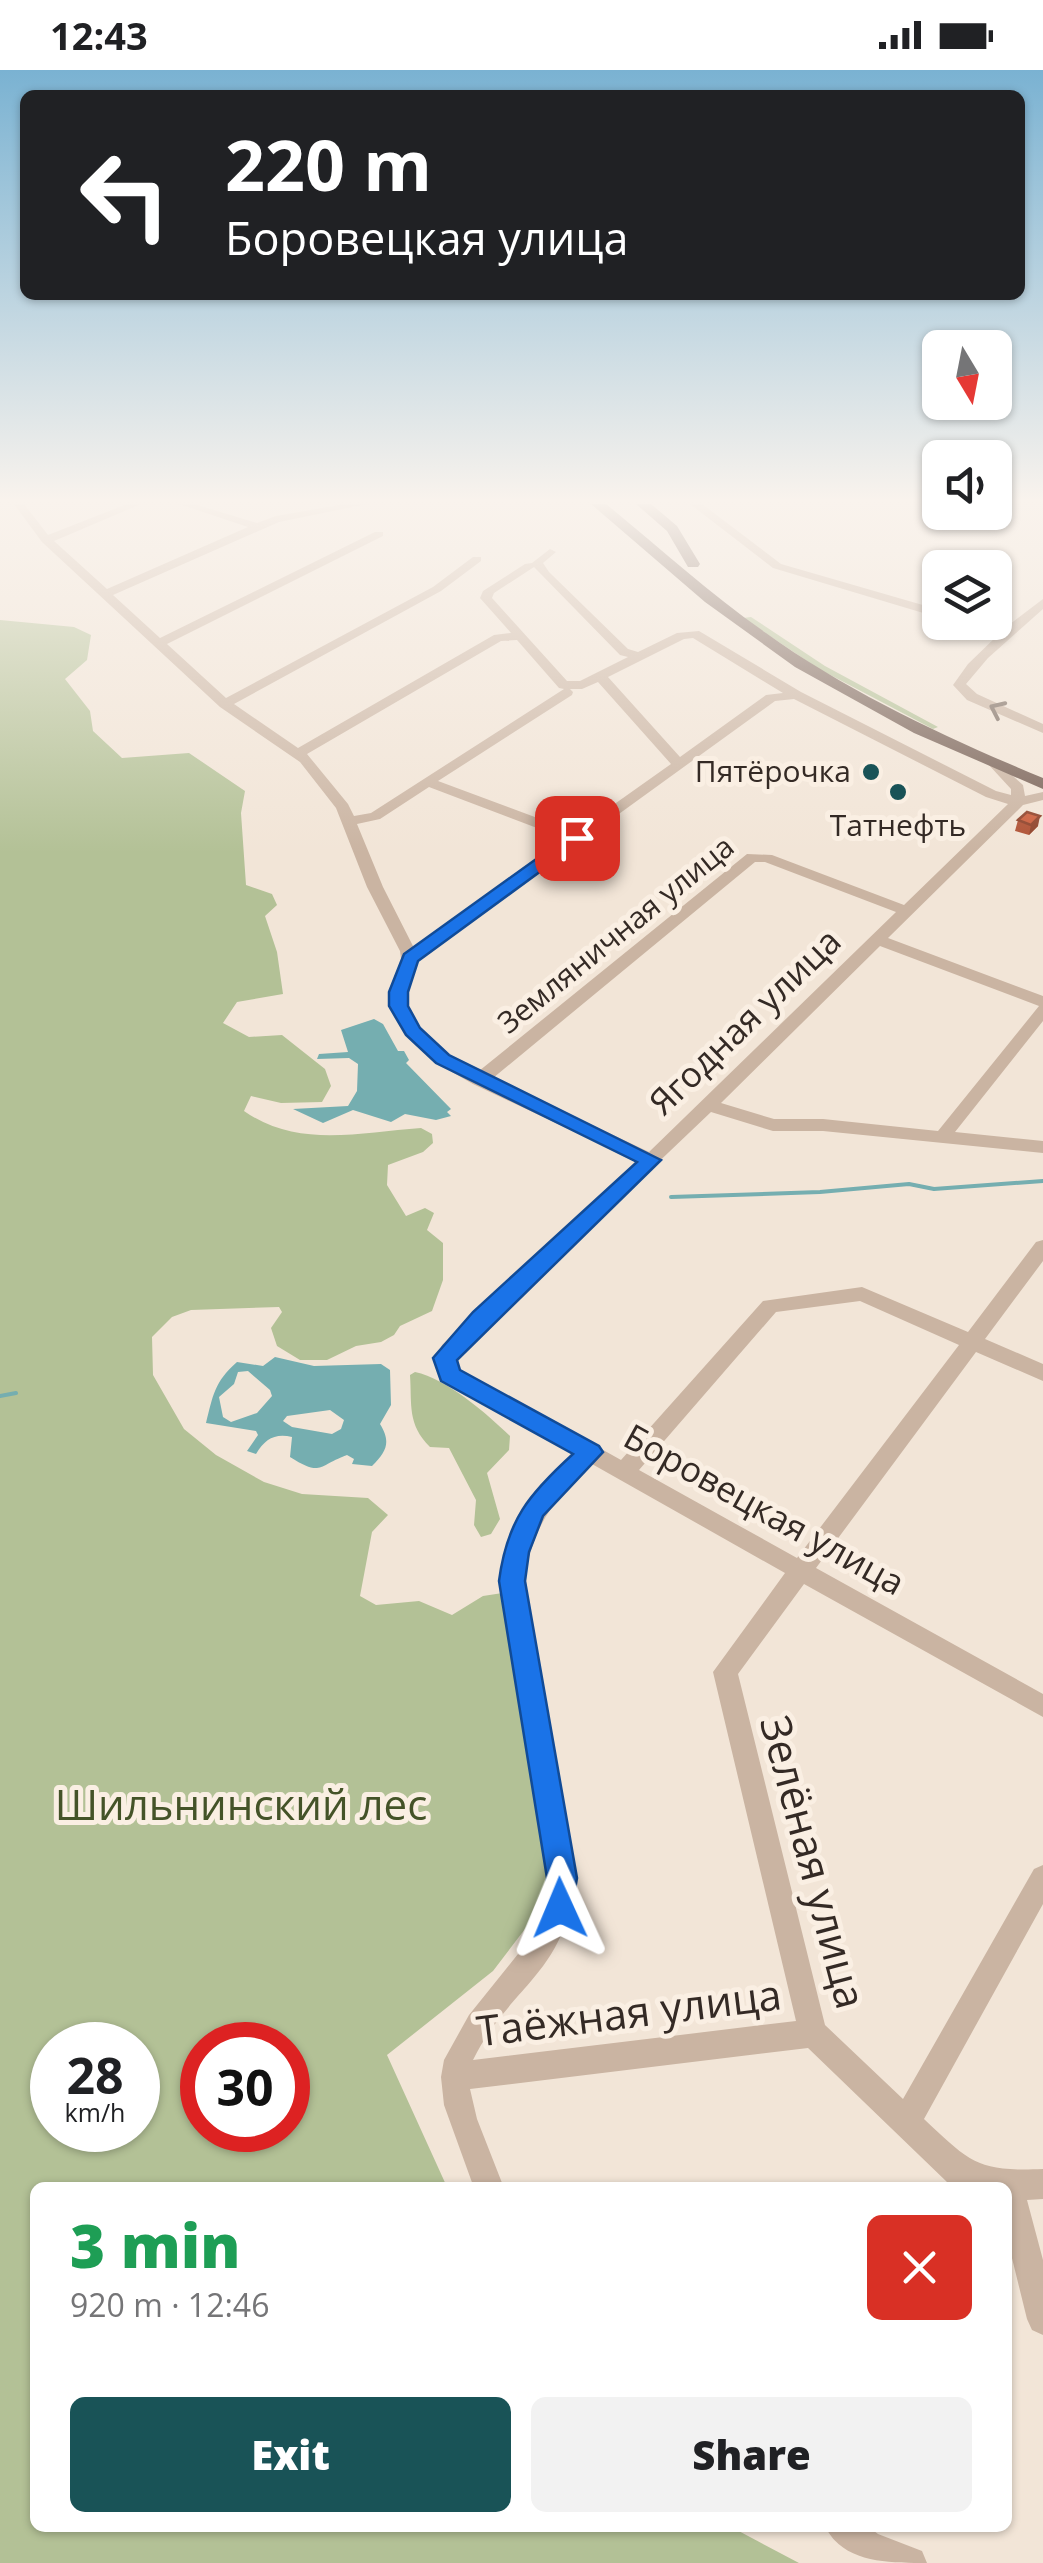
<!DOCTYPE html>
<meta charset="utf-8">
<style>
:root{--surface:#fff;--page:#f2f2f2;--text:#202124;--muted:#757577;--accent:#195357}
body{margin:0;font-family:"Open Sans",sans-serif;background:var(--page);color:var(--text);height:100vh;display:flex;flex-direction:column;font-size:38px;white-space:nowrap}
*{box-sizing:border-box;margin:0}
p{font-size:32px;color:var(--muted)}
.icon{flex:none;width:55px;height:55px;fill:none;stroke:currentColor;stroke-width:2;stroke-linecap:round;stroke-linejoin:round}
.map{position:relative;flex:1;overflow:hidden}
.details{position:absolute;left:30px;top:2112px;width:982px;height:350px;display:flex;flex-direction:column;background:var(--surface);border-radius:15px;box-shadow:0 2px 8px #0004}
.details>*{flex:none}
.banner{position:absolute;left:20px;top:20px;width:1005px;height:210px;border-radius:15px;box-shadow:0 2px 8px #0004;background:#202124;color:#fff;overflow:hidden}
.needle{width:65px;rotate:170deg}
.controls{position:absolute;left:922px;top:260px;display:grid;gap:20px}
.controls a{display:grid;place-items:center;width:90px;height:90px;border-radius:15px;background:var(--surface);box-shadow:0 2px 8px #0004;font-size:50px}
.speed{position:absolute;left:30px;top:1952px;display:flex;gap:20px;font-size:50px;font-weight:700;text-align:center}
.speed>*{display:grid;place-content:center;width:130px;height:130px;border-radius:50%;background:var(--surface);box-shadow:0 2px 8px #0004;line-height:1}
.speed small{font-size:25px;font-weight:400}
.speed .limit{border:15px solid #d22;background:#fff;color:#111}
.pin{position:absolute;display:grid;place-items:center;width:85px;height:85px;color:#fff;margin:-42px;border-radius:20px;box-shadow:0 5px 15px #0006}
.me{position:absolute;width:110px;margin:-55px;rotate:359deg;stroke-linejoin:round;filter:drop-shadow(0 0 8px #0008)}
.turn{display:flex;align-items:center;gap:35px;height:210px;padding:0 40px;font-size:45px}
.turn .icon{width:130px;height:130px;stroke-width:2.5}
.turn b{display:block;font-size:70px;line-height:85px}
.round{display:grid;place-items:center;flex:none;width:105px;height:105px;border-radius:15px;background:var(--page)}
.head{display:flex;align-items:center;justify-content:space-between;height:170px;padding:0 40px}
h1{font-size:60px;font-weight:800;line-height:75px;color:#1e9e55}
.primary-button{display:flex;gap:20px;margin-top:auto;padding:20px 40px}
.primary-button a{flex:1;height:115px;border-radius:15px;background:var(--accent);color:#fff;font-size:40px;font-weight:800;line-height:115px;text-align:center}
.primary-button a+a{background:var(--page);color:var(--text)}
.status{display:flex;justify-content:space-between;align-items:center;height:70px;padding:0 50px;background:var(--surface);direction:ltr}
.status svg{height:28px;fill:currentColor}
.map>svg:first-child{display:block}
.green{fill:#b3c196;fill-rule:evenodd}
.water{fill:#75aeb0;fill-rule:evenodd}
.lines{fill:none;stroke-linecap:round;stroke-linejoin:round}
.stream{stroke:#75aeb0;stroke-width:4}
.minor{fill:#cab4a2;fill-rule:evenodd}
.major{fill:#776055;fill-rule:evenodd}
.wall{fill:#af5033}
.shaded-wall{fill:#8e4129}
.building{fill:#cb5d3b;stroke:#8e4129;stroke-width:2.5}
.oneway{stroke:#78685d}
.route{fill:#1a73e8;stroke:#114b97;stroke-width:2.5}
.poi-dot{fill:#195357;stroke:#faefe3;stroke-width:4}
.labels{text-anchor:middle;stroke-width:10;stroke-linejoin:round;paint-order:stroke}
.far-poi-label{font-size:30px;fill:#342a25;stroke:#faefe3;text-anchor:end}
.far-street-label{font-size:30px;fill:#342a25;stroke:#faefe3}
.street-label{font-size:35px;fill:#342a25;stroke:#faefe3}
.near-park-label{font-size:42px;fill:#445328;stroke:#faefe3}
.near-street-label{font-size:42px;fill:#342a25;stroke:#faefe3}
</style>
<div class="status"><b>12:43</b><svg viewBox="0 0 49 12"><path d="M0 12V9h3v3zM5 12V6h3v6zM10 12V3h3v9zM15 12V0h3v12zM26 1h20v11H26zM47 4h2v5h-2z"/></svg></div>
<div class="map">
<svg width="1043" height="2493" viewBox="0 0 1043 2493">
<rect width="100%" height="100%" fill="#f2e5d7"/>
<g class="green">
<path d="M751,547L825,596L938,657L933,659L819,599L743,548Z"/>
<path d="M0,550L74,557L91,565L87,590L65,609L90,641L93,661L122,688L189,683L245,721L241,743L246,815L272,824L277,835L265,846L277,882L283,924L237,932L223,953L249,967L282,965L325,999L331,1016L322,1032L281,1033L251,1026L244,1041C299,1079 359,1062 421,1058L432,1064L433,1073L423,1082L388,1095L387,1115L406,1146L425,1138L434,1143L427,1160L443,1173V1210L432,1241L400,1256L394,1265L381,1272L356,1276L327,1290H300L277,1276L271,1258L282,1242L279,1237L191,1240L172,1247L152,1267L153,1305L184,1359L216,1385L264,1412L302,1424L368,1428L388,1445L372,1462L360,1526L376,1535L419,1531L452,1545L483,1526L509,1522L560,1813L493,1901L387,1985L447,2117L35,2118V2458H733L799,2493H0ZM52,1975H138V2060H52ZM202,1975H288V2060H202Z"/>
<path d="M415,1302C447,1309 486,1343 510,1366L509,1380L487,1403L500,1449L491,1464L481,1467L474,1455L476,1430L449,1378L430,1377C407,1354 412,1335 410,1305Z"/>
</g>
<g class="water">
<path d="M374,949L383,954L398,981H404L409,990L406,993L451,1039L447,1042L451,1046L436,1050L405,1044L391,1052L353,1040L323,1053L293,1039L348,1036L357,1021L358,994L349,988L317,989L319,984L348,982L341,960Z"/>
<path d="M275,1287L314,1296L381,1294L390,1300L391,1335L380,1354C391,1372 387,1381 372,1396L352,1394L354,1389L347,1385C317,1396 322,1407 290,1387L292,1367C275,1363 265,1369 256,1384L247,1381L258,1365L256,1361L206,1353C213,1326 214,1312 237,1292L263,1296ZM248,1301L270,1320L272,1326L257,1343L231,1352L223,1347L219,1327L234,1314L238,1302ZM330,1340L344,1350L341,1359L332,1364L292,1357L283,1351L287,1346Z"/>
</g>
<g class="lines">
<g class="stream">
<path d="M671,1127L820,1122L909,1114L934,1119L1043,1111"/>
<path d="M0,1326L16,1323"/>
</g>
<g class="minor">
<path d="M14,434H24L48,465L127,434H141L54,471L107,519L248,457L179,434H194L257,453L276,446L345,434H367L279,452L113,525L160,568L375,462H383V466L167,574L226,628L433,517L473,487H481V491L441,521L234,634L298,678L494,565L511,563L480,528L483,521L525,494L532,493L550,479L556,482L543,493L549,502L628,579L638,582L677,563L699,561L801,622L996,721L1011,725V719L988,694L995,690L1023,715L1025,726L1043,722V730L1023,735L888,868L1043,926V951L955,1062L1043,1071V1083L823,1061H773L711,1042L458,1283L455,1297L621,1390L763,1231L862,1217L968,1262L1036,1172L1043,1170V1191L985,1269L1043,1294V1311L976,1282L816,1498L1043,1624V1647L804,1514L738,1604L825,1955L903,2029L1034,1799L1043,1795V1834L924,2049C970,2092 977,2102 1043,2099V2129L1027,2130L1043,2190V2265L1032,2260L1027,2249L1008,2172V2118H962L947,2112L808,1978L470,2019L477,2049L504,2118H474L444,2035L441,2007L444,1990L469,1945L538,1859L549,1808L500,1511C511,1457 534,1421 574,1384L443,1310L435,1297L442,1275L639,1092L473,1014L452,1002L404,961L391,936L393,914L402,896L400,881L367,817L336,738L300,692L220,637L42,472ZM534,497L620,585L628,587L580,611H567L492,528L494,523ZM693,568L783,623L766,625L680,687L608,607L684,569ZM517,570L559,618L564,619L371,743L354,746L348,734L307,684L501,571ZM598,612L671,694L575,762L438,711L572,625L573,622L570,619H582ZM794,629L986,727L1008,734L904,835L772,785L747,784L479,1001C455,990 415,965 408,937C404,920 417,906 417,890L775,631ZM429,717L566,769L414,878L383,817L357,754L380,749ZM755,792H765L896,842L649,1082L493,1008ZM880,876L1039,936L938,1061L823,1049H774L721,1033ZM860,1231L959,1275L797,1488L639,1400L776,1242ZM592,1394L785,1503L713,1602L796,1951L473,1990C509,1916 566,1905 575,1808L524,1511C533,1456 552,1431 592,1394Z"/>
<path d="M690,434H702L781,494L940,540V548L773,498Z"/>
<path d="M1043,529V539L988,588L966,614L977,624L1043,654V663L967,630L953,615L968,594L1000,563L966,552H988L1006,557Z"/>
<path d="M826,2458H870L878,2464L922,2481L927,2493C889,2493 844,2493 826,2458Z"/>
</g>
<g class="major">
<path d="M591,434H606C659,477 710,524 766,563C851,624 947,668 1043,708V719L914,663L795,597L705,532Z"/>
<path d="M636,434H651L677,456L700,494L698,497H688L667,461Z"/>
</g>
</g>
<path class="wall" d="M1018,750L1038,756L1029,765L1015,761Z"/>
<path class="shaded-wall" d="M1040,746L1038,756L1029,765L1031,755Z"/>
<path class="building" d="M1027,742L1040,746L1031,755L1018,750Z"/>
<defs><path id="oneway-chevron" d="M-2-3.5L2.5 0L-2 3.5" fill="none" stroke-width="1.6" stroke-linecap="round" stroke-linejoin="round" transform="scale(2.5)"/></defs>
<use class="oneway" href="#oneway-chevron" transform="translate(997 639) rotate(-155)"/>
<linearGradient id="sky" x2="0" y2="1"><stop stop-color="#7ab2d2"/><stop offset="0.55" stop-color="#f9f3ed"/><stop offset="1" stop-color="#f9f3ed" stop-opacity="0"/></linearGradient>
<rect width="1043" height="783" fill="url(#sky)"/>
<path class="route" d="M571,764L586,768L418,891L408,922V936L420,958L449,985L661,1090L457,1290L460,1300L599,1376L603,1382L543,1446L529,1482L525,1511L577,1808L570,1848L560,1852L549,1848L544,1838L547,1808L499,1511C507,1450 529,1424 573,1384L441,1311L433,1288L473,1242L637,1092L436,993L406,965L389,936V922L404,884Z"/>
<g class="poi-dot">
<circle cx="871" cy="702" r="10"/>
<circle cx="898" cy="722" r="10"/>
</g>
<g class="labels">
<g class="far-poi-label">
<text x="851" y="712">Пятёрочка</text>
<text x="898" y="766" text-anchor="middle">Татнефть</text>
</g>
<g class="far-street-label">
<text transform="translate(616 865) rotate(-39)" y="10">Земляничная улица</text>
</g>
<g class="street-label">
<text transform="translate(745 952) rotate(-44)" y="12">Ягодная улица</text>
<text transform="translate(764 1440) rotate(29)" y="12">Боровецкая улица</text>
</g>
<g class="near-park-label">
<text x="241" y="1750">Шильнинский лес</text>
</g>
<g class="near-street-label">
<text transform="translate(813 1792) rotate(75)" y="15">Зелёная улица</text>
<text transform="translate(629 1943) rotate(-7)" y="15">Таёжная улица</text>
</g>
</g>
</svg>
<div class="controls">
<a><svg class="needle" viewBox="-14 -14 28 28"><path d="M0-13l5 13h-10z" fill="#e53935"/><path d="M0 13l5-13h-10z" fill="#757577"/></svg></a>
<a><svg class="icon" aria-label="sound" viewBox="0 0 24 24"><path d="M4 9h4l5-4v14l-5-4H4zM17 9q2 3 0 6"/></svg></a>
<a><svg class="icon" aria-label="layers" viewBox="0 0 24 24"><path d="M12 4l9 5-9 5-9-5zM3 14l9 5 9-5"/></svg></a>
</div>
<div class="speed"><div>28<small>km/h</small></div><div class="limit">30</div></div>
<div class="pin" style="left:577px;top:768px;background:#d93025"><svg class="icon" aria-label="arrive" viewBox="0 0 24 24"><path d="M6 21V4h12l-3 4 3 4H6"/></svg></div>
<svg class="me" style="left:560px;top:1838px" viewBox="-20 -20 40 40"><path d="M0-17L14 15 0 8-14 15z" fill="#1a73e8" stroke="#fff" stroke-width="4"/></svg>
<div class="banner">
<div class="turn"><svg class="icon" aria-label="left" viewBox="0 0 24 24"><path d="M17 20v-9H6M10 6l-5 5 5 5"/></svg><div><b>220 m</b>Боровецкая улица</div></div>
</div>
<section class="details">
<div class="head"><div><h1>3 min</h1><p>920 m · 12:46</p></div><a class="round" style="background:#d93025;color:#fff"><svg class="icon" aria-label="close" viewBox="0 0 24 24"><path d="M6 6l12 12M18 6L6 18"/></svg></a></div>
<div class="primary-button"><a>Exit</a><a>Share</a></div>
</section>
</div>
